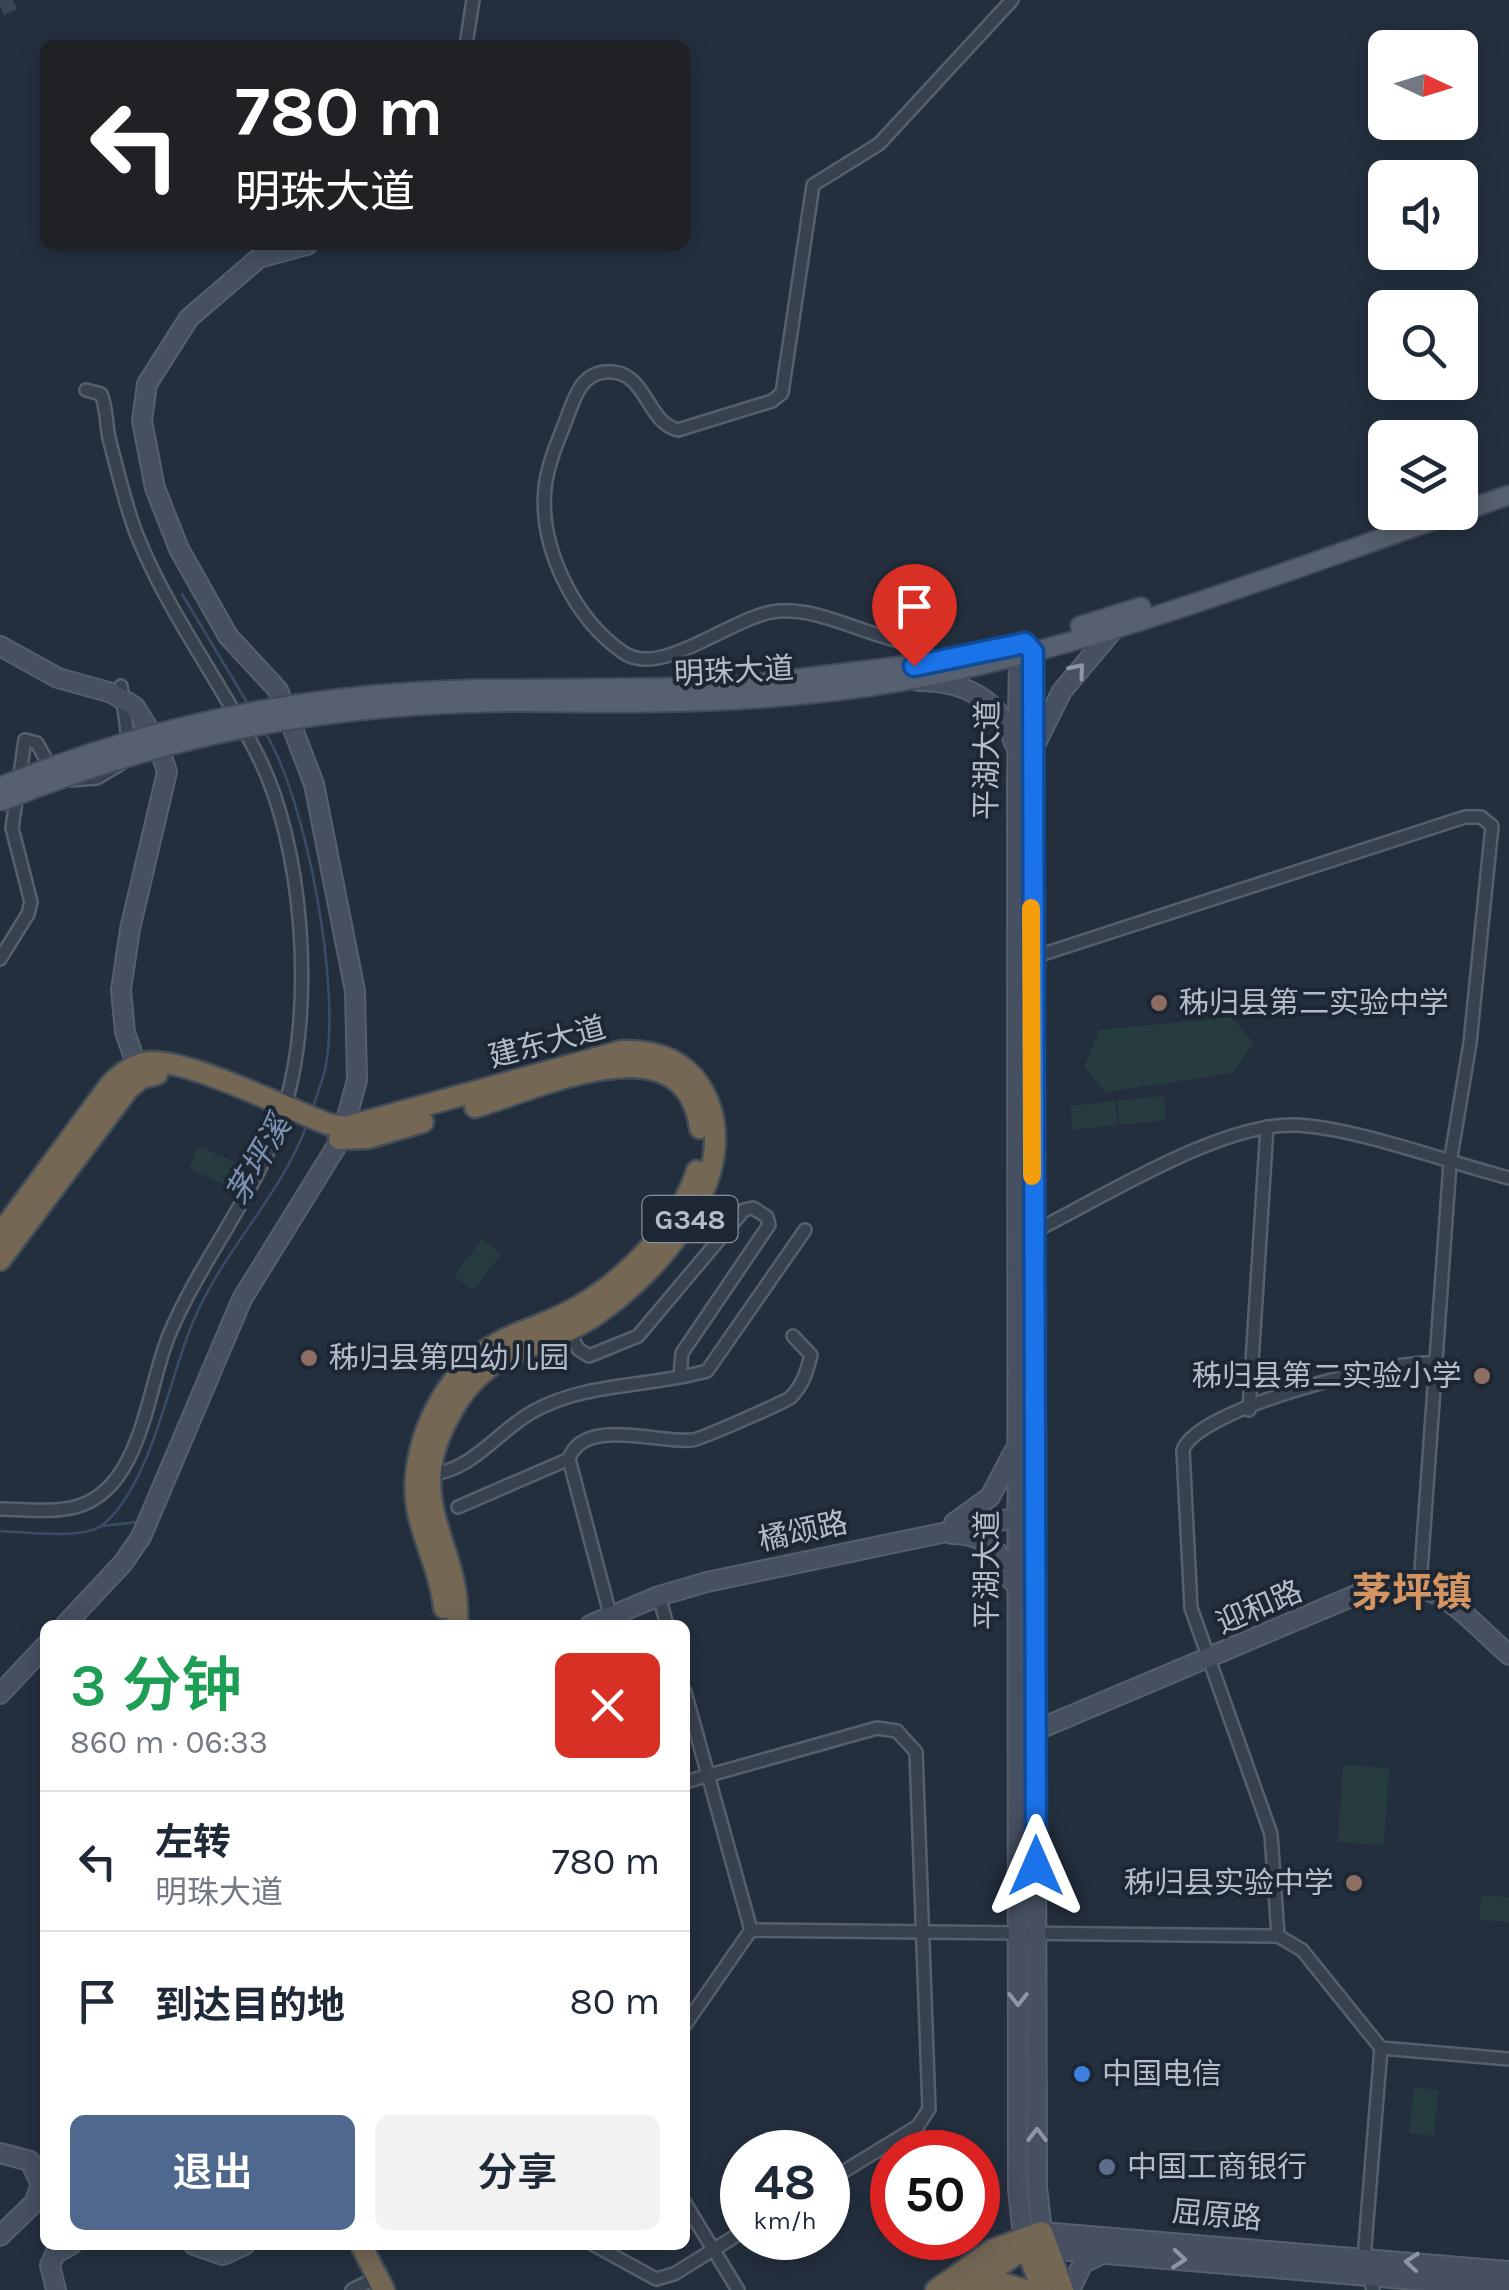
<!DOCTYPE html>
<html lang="zh">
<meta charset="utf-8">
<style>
:root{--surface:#fff;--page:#f2f2f3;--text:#1f2937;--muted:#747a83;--line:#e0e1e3;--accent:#4f688e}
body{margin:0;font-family:Karla,"Noto Sans SC",sans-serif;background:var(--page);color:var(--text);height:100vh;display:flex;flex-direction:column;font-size:38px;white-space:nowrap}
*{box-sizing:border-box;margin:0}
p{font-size:32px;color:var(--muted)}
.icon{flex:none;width:55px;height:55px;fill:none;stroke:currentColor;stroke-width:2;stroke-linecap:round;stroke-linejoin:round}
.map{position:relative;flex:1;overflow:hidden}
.sheet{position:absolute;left:40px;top:1620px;width:650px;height:630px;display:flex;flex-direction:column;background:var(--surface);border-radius:15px;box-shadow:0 5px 25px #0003}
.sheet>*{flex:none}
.guide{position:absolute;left:40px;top:40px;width:650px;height:210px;border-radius:15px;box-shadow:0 5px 25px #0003;background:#202124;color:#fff;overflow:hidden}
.needle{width:65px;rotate:94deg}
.buttons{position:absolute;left:1368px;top:30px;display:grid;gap:20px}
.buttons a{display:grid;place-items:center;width:110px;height:110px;border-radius:15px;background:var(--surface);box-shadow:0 5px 25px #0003;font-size:50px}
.speed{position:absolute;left:720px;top:2130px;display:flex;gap:20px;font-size:50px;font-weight:700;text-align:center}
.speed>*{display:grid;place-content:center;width:130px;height:130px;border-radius:50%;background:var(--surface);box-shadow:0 5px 25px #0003;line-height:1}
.speed small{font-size:25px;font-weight:400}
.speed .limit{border:15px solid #d22;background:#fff;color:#111}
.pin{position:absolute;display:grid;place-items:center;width:85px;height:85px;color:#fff;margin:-102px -42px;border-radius:50% 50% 50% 0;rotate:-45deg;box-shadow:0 0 10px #0007}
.pin .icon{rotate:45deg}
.me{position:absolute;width:110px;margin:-55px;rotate:0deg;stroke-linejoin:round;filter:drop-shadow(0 0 8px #0008)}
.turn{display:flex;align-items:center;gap:35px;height:210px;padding:0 30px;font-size:45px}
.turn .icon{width:130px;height:130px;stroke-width:2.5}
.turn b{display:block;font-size:70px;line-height:85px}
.round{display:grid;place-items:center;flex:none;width:105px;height:105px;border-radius:15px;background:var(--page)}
.headline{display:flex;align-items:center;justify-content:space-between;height:170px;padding:0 30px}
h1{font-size:60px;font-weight:600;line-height:75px;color:#1e9e55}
.action{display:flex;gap:20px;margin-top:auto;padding:20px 30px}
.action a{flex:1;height:115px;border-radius:15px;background:var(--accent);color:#fff;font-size:40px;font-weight:600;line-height:115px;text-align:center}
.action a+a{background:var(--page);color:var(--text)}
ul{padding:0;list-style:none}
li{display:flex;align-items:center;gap:30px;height:140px;padding:0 30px;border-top:2px solid var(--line)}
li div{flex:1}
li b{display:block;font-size:38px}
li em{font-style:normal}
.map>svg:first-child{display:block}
.green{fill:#263c3f}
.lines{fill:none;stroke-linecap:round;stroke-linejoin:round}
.stream{stroke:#394c67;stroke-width:2.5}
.highway-tunnel{stroke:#3a4453;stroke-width:20;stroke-dasharray:20 10;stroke-linecap:butt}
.street-casing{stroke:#565f6c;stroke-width:16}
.secondary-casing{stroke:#565f6c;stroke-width:22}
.primary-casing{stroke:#414a57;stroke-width:22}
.highway-casing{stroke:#434c59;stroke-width:25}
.street{stroke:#38414e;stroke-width:11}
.secondary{stroke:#465061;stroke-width:18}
.primary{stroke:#56606e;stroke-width:18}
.highway{stroke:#746855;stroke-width:20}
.primary-bridge-casing{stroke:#414a57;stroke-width:22;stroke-linecap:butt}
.primary-bridge{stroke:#56606e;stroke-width:18}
.oneway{stroke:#8e96a5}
.route-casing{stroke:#114b97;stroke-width:25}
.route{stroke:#1a73e8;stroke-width:18}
.slow{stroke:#f59e0b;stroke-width:18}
.education-dot{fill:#8d6e63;stroke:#1d2633;stroke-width:4}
.shop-dot{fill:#3f7fe0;stroke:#1d2633;stroke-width:4}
.service-dot{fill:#5c6f8a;stroke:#1d2633;stroke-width:4}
.labels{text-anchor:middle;stroke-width:8;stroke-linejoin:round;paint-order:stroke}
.shield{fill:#1d2633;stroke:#878f9c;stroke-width:2.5}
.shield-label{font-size:28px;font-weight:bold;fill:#b4bcc9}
.street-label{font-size:30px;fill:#b4bcc9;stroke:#1d2633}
.poi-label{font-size:30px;fill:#b4bcc9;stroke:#1d2633;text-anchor:start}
.water-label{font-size:32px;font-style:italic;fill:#7c92b1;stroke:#1d2633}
.district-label{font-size:40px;font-weight:bold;fill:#d59563;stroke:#1d2633}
</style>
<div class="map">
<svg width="1509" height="2290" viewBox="0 0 1509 2290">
<rect width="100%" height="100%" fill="#242f3e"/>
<g class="green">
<path d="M1231,1017L1253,1042L1233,1073L1106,1092L1084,1067L1099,1030Z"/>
<path d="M1163,1096L1166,1120L1120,1125L1117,1101Z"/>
<path d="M1115,1101L1118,1125L1073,1130L1070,1106Z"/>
<path d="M198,1146L241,1164L231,1187L189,1169Z"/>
<path d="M482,1239L501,1254L473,1290L454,1276Z"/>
<path d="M1343,1765L1389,1768L1384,1845L1338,1842Z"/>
<path d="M1481,1895L1509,1897V1922L1479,1920Z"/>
<path d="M1414,2087L1438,2090L1434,2136L1409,2133Z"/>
</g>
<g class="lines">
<g class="stream">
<path d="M182,594L248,704"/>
<path d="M265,732C307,801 342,991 325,1070C322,1082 317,1095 313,1107"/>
<path d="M103,1526L137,1522"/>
<path d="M0,1531C25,1532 86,1541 105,1523C152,1481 168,1381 193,1322C222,1251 282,1195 307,1124"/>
</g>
<path class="highway-tunnel" d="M0,6L13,0"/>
<g class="street-casing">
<g id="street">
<path d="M466,45L473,0"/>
<path d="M936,663C921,645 896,641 875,634C844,624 812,609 779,611C734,614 663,679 624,653C574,619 539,547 545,488C548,462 559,439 568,415C575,396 582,374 605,372C647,368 645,422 678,430L772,401L782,393L813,185L879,144L1012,0"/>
<path d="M121,686L129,746"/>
<path d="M70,780L97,778L122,763"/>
<path d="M1031,958L1465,817H1481L1492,826L1470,1043L1450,1163L1420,1585"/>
<path d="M0,959L28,914L31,902L12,828L25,740L37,743L53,773"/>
<path d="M1033,1232C1102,1198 1218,1124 1293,1125C1351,1126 1450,1163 1509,1178"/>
<path d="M567,1326L578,1349L589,1356L638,1336L744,1210L753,1208L767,1217L769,1225L682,1353L680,1376"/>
<path d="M1249,1410L1267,1127"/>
<path d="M569,1459L610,1614"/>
<path d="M430,1474C470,1473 500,1429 534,1411C587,1382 650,1387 707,1371L805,1230"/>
<path d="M458,1507L569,1459C583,1416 661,1444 692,1440C699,1440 787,1401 791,1397C803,1385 807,1371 811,1355L793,1336"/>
<path d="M0,1509C24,1509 52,1513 75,1507C142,1490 147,1388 169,1335C202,1256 261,1189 285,1106C315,1007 304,843 256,752C218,678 167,611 136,533C125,503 117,469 109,438C106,424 107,408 101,394L86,390"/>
<path d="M659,1596L667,1625"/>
<path d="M685,1692L751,1930"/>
<path d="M685,1782L877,1728L897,1731L916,1752L929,2109L918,2126L828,2181"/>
<path d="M1278,1936L1271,1834L1191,1608L1183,1450C1198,1408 1389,1360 1436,1363"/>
<path d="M685,2025L751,1930L1278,1936L1302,1950L1381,2048L1509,2059"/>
<path d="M685,2203L738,2290"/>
<path d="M594,2245L656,2279L674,2274L742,2232"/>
<path d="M352,2290L376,2278"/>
<path d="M1373,2290L1364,2258L1381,2048"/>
</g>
</g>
<g class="secondary-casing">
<g id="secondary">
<path d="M1025,643L1033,652L1037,2187L1042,2232L1509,2271"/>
<path d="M0,646L58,678L112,693L135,707L158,744L167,772L130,929L121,990L125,1032L140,1075"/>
<path d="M919,681C963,681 1001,699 1014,743"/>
<path d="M1036,743L1062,691L1114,629"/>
<path d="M954,1523L990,1497L1013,1453"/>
<path d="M952,1534C983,1534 1005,1551 1012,1581"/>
<path d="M65,1625L123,1563L141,1537L242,1299L341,1139L357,1080L355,991L314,784L278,690L228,636L179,549L155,488L142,421L147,384L189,318L259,258L307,245"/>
<path d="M590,1625L659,1596L707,1582L1028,1515"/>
<path d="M0,1694L45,1646"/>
<path d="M1025,1735L1363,1592C1433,1568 1461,1613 1509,1655"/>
<path d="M0,2153L30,2161L41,2185L34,2203L0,2236"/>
<path d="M1023,2236L1018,2189L1017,783L1019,656L1025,643"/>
<path d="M194,2245L223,2255L245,2245"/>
<path d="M1047,2249L1509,2288"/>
<path d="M56,2290L50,2265L55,2254L71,2245"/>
<path d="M1070,2290L1083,2263L1104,2253"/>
</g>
</g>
<g class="primary-casing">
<g id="primary">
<path d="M1460,512L1509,495"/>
<path d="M1080,626L1141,607"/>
<path d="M520,689L727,687L943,661"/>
<path d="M520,702C647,704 773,704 898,682C1090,648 1274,575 1457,512"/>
</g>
</g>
<g class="highway-casing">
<g id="highway">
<path d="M475,1107C540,1088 685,1017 700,1128"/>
<path d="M339,1139L368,1138L423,1122"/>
<path d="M0,1234L110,1085C121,1073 134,1064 150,1062C188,1059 288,1109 328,1124L346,1127L622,1051C654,1050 682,1058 700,1086C752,1170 657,1275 591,1318C529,1357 486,1344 447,1420C402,1505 462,1546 457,1625"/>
<path d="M0,1260L128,1089L141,1078L157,1074"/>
<path d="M444,1608C440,1562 411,1524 416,1476C421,1425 450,1369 496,1344C520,1330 548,1324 572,1310C622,1284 680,1225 697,1171"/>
<path d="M1024,2240L1042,2290"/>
<path d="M361,2245L384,2290"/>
<path d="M973,2287L998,2282L1026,2290"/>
<path d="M936,2290L994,2249L1042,2232L1063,2290"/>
<path d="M964,2290L1015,2255L1047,2249"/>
</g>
</g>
<use href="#street" class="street"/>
<use href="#secondary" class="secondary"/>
<use href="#primary" class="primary"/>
<use href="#highway" class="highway"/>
<g class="primary-bridge-casing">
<g id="primary-bridge">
<path d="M0,787C168,717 339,687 520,689"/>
<path d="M0,802C173,732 334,703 520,702"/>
</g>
</g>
<use href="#primary-bridge" class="primary-bridge"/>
</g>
<defs><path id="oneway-chevron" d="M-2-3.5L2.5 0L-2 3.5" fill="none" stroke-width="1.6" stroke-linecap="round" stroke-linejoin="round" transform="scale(2.5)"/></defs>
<g class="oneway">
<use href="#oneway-chevron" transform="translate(1078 670) rotate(-50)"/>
<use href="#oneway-chevron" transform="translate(1018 1999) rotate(90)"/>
<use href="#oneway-chevron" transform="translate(1037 2135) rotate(-90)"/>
<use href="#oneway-chevron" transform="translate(1179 2259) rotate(5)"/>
<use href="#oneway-chevron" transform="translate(1412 2262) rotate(-175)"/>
</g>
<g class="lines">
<g class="route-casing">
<path id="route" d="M914,666L1025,643L1033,652L1036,1866"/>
</g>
<use href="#route" class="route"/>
<path class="slow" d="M1031,908L1032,1176"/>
</g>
<g class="education-dot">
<circle cx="1159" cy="1003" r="10"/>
<circle cx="309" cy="1358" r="10"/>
<circle cx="1482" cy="1376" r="10"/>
<circle cx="1354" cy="1883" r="10"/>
</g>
<circle class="shop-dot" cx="1082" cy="2074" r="10"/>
<circle class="service-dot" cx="1107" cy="2167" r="10"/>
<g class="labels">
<rect class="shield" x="642.5" y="1196" width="95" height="46" rx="8"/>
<g class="shield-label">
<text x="690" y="1229">G348</text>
</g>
<g class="street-label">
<text transform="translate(734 671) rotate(-3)" y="10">明珠大道</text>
<text transform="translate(987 760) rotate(-89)" y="10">平湖大道</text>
<text transform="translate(547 1042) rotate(-15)" y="10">建东大道</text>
<text transform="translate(803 1531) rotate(-12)" y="10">橘颂路</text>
<text transform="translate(987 1570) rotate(-90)" y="10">平湖大道</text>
<text transform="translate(1259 1607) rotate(-23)" y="10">迎和路</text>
<text transform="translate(1217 2215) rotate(5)" y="10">屈原路</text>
</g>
<g class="poi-label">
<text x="1179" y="1013">秭归县第二实验中学</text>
<text x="329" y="1368">秭归县第四幼儿园</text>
<text x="1462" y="1386" text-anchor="end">秭归县第二实验小学</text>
<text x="1334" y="1893" text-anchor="end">秭归县实验中学</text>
<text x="1102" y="2084">中国电信</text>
<text x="1127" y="2177">中国工商银行</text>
</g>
<g class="water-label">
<text transform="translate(258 1160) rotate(-60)" y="11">茅坪溪</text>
</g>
<g class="district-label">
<text x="1412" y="1606">茅坪镇</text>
</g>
</g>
</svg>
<div class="buttons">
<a><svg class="needle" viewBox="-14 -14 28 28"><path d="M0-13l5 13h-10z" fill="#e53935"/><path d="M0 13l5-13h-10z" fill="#747a83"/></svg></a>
<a><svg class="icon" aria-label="sound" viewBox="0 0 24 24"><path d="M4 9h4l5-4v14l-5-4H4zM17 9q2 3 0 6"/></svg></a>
<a><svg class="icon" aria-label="search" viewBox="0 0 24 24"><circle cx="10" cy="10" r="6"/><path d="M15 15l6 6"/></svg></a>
<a><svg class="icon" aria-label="layers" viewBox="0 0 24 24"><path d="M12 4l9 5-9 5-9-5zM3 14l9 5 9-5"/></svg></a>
</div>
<div class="speed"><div>48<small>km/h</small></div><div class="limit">50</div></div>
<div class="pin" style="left:914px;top:666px;background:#d93025"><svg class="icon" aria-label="arrive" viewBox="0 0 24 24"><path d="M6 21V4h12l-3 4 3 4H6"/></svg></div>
<svg class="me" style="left:1036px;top:1866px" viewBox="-20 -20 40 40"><path d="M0-17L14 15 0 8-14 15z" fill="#1a73e8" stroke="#fff" stroke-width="4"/></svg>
<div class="guide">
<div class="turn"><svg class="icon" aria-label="left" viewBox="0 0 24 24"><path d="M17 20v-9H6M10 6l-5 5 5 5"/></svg><div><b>780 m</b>明珠大道</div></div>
</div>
<section class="sheet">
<div class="headline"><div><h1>3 分钟</h1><p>860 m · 06:33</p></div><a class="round" style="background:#d93025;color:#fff"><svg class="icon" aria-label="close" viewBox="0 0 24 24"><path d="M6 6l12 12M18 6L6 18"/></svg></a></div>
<ul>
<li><svg class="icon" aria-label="left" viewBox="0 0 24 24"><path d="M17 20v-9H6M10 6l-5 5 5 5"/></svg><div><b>左转</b><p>明珠大道</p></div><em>780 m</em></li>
<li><svg class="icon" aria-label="arrive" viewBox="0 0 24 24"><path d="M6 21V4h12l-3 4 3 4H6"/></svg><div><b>到达目的地</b></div><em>80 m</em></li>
</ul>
<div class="action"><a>退出</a><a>分享</a></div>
</section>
</div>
